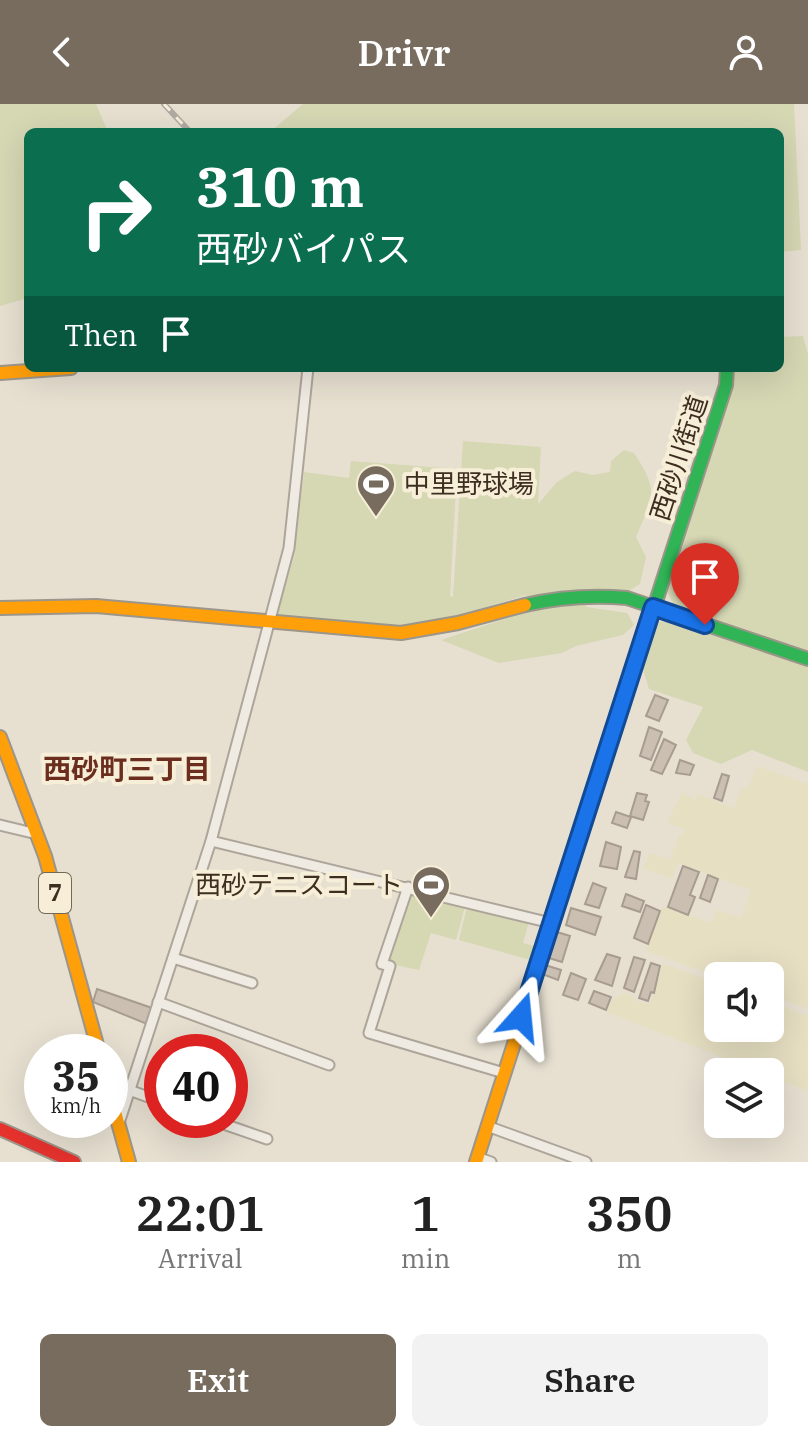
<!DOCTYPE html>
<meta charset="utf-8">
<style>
:root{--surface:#fff;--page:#f2f2f2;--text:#222;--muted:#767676;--accent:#786c5e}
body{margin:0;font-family:"IBM Plex Serif","Noto Sans JP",serif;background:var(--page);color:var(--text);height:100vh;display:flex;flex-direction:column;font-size:30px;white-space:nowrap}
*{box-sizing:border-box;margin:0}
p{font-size:26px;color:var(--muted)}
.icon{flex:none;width:44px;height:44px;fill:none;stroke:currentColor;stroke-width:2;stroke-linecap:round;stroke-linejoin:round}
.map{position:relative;height:1058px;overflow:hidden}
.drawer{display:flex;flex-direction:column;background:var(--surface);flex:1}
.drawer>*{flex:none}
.hud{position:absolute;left:24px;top:24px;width:760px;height:244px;border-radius:12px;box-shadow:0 8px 32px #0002;background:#0b6e4f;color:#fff;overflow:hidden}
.controls{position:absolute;left:704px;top:858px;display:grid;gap:16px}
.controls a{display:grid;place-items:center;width:80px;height:80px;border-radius:12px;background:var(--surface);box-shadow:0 8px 32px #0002;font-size:40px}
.speed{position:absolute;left:24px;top:930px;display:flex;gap:16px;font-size:40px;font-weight:700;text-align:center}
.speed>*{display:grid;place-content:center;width:104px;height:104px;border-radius:50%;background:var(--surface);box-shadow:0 8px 32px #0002;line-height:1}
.speed small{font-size:20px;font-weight:400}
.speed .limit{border:12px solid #d22;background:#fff;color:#111}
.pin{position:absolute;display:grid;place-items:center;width:68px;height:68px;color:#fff;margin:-82px -34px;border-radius:50% 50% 50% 0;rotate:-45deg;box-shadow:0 0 8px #0007}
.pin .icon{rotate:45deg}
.me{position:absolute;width:88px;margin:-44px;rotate:18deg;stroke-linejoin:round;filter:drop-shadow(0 0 6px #0008)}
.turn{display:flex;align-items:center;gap:28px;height:168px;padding:0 40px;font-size:36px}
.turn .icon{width:104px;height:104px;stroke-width:2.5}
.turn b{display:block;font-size:56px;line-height:68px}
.then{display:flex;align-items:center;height:76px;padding:0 40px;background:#0003;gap:16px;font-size:30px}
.eta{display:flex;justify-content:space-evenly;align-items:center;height:136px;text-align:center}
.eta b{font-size:48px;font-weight:600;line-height:56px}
.action{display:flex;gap:16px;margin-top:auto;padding:16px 40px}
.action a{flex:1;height:92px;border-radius:12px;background:var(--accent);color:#fff;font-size:32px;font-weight:600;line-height:92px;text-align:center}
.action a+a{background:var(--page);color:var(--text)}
header{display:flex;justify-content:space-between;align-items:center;height:104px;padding:0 40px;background:var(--accent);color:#fff;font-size:36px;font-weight:600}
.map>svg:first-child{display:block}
.farmland{fill:#e6dfc2}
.green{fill:#d6d7b3}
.building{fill:#cbbfb2;stroke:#a89c90;stroke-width:2}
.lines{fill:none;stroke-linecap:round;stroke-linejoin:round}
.street-casing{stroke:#ada599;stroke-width:13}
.fast-casing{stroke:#9c958a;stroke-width:16}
.slow-casing{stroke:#9c958a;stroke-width:16}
.jam-casing{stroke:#9c958a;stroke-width:16}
.street{stroke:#efebe3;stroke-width:9}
.fast{stroke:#30b455;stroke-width:12}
.slow{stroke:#ff9f0a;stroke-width:12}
.jam{stroke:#e5322d;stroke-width:12}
.rail-casing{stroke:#afaaa2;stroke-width:6}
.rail{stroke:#f7eed8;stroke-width:3;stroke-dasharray:9;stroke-linecap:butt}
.route-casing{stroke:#114b97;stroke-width:20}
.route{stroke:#1a73e8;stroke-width:14}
.labels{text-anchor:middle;stroke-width:8;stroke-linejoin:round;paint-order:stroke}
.shield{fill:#f7eed8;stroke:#756857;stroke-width:2}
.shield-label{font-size:24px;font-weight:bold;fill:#3d2e20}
.street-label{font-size:26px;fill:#3d2e20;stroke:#f7eed8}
.poi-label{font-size:26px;fill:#3d2e20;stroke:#f7eed8;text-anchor:start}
.neighbourhood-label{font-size:28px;font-weight:bold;fill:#6b2e1e;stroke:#f7eed8}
</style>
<header><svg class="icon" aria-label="back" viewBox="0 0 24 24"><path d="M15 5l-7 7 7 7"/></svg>Drivr<svg class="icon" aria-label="person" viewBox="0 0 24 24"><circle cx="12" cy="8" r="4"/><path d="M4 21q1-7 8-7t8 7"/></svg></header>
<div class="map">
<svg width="808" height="1058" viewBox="0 0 808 1058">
<rect width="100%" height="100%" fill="#e7e0d1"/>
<g class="farmland">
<path d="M757,662L808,680V905L770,891V872L718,873L646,847L663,802L712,819L717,806L741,814L751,786L678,759L672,774L644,765L649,749L670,756L679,730L683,731L685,725L667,719L682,688L695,696L698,690L734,704L742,683L748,684Z"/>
<path d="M663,860L718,879V924H770V898L808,912V987L770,972V968H760L607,908L611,896L625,889L633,892L636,897L650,900Z"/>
</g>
<g class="green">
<path d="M0,0H96L108,28H28V194L0,202Z"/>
<path d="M303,0H794L801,146L780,148V28H270Z"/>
<path d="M803,232L808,250V549L676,505L666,486L735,264H780V233Z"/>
<path d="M463,337L541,343L538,400L557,378L575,367L592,371L610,368L611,357L624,346L634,349C660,388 653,392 636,433L646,453L640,480L627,488L587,486L586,503L627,509L634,521L623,531L576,542L562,549L499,559L441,536L529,507L526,491L421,523L277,511L294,453L304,368L349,374L351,357L457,365L450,492L453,493Z"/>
<path d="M674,517L808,561V668L752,646L721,660L693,649L686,636L703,603L649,585L640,555L659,518Z"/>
<path d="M410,789L465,802L456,836L431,829L419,866L385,859Z"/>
<path d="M467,803L529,818L523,839L538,843L534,857L459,836Z"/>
</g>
<g class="building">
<path d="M655,591L668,596L659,617L646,612Z"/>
<path d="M649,623L662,628L651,656L640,652Z"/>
<path d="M664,635L676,641L662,670L651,666Z"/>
<path d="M680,656L694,661L690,671L676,669Z"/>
<path d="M722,670L729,672L722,697L714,694Z"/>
<path d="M637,689L647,691L645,697L649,698L643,716L630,712Z"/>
<path d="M616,708L631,713L627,724L612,719Z"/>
<path d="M606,738L621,743L617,765L600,762Z"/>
<path d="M634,747L640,748L636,775L625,773Z"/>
<path d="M683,762L699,768L690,791L695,793L688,811L668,803Z"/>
<path d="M708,771L718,775L710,798L700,794Z"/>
<path d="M593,779L606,784L599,804L585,800Z"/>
<path d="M626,790L644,797L640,808L622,802Z"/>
<path d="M646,801L660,807L648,840L634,834Z"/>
<path d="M571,804L601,813L595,831L566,821Z"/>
<path d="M557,828L570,832L562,858L549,854Z"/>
<path d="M607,850L620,854L612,882L595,876Z"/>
<path d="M634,853L645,856L634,888L624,884Z"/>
<path d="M651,859L660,862L654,889L651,888L648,897L639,894Z"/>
<path d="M545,861L561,866L558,876L542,870Z"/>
<path d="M571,869L586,875L578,896L563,891Z"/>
<path d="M97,885L152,904L147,920L93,898Z"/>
<path d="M594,887L611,893L606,906L589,899Z"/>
</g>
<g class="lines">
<g class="street-casing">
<g id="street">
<path d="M0,721L37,730"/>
<path d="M211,737L551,819"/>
<path d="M408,783L382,860L390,862L369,929L504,969"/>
<path d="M173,854L252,879"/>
<path d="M158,898L329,961"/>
<path d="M129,986L162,998"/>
<path d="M212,1016L267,1035"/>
<path d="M119,1019L211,737L289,444L308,264"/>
<path d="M487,1022L586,1058"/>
<path d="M477,1053L491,1058"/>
</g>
</g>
<g class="fast-casing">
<g id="fast">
<path d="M525,501C560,493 592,491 627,494L808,555"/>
<path d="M650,516L726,281L727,264"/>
</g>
</g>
<g class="slow-casing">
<g id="slow">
<path d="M0,269L71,264"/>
<path d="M0,504L96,502L401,529L458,519L525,501"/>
<path d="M0,633L45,752L99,948"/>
<path d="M110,990L129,1058"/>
<path d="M476,1058L650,516"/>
</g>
</g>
<g class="jam-casing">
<path id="jam" d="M0,1025L74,1058"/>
</g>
<use href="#street" class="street"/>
<use href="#fast" class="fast"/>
<use href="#slow" class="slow"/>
<use href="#jam" class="jam"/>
<g class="rail-casing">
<path id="rail" d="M164,0L190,28"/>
</g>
<use href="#rail" class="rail"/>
</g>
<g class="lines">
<g class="route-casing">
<path id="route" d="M521,913L653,503L705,521"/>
</g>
<use href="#route" class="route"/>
</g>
<defs>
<g id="stadium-pin" transform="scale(2)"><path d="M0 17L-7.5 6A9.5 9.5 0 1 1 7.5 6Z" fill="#786c5e" stroke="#f7eed8"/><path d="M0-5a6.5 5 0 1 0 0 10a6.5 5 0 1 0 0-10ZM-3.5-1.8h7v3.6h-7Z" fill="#fff"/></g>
</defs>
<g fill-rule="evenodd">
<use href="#stadium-pin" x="376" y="380"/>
<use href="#stadium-pin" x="431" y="781"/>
</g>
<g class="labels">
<rect class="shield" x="39" y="769" width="32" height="40" rx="6"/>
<g class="shield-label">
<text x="55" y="797">7</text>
</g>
<g class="street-label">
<text transform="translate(679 354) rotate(-72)" y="9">西砂川街道</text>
</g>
<g class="poi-label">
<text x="404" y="389">中里野球場</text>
<text x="403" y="790" text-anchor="end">西砂テニスコート</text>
</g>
<g class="neighbourhood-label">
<text x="127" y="675">西砂町三丁目</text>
</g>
</g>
</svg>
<div class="controls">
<a><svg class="icon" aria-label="sound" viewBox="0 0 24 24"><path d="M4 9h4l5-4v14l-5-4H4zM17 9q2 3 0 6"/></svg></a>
<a><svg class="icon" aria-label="layers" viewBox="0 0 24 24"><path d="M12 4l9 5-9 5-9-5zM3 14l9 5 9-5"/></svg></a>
</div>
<div class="speed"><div>35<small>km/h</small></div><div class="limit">40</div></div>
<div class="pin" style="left:705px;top:521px;background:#d93025"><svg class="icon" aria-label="arrive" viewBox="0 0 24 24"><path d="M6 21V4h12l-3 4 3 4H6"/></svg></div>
<svg class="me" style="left:521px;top:913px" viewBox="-20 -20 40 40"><path d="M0-17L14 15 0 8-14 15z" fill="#1a73e8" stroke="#fff" stroke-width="4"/></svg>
<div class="hud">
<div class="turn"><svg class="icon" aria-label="right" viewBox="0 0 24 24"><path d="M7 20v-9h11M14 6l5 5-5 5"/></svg><div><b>310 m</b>西砂バイパス</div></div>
<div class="then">Then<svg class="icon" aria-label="arrive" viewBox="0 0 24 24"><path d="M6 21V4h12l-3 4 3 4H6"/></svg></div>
</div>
</div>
<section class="drawer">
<div class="eta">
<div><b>22:01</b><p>Arrival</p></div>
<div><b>1</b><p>min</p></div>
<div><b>350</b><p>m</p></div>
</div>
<div class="action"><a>Exit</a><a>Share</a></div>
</section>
